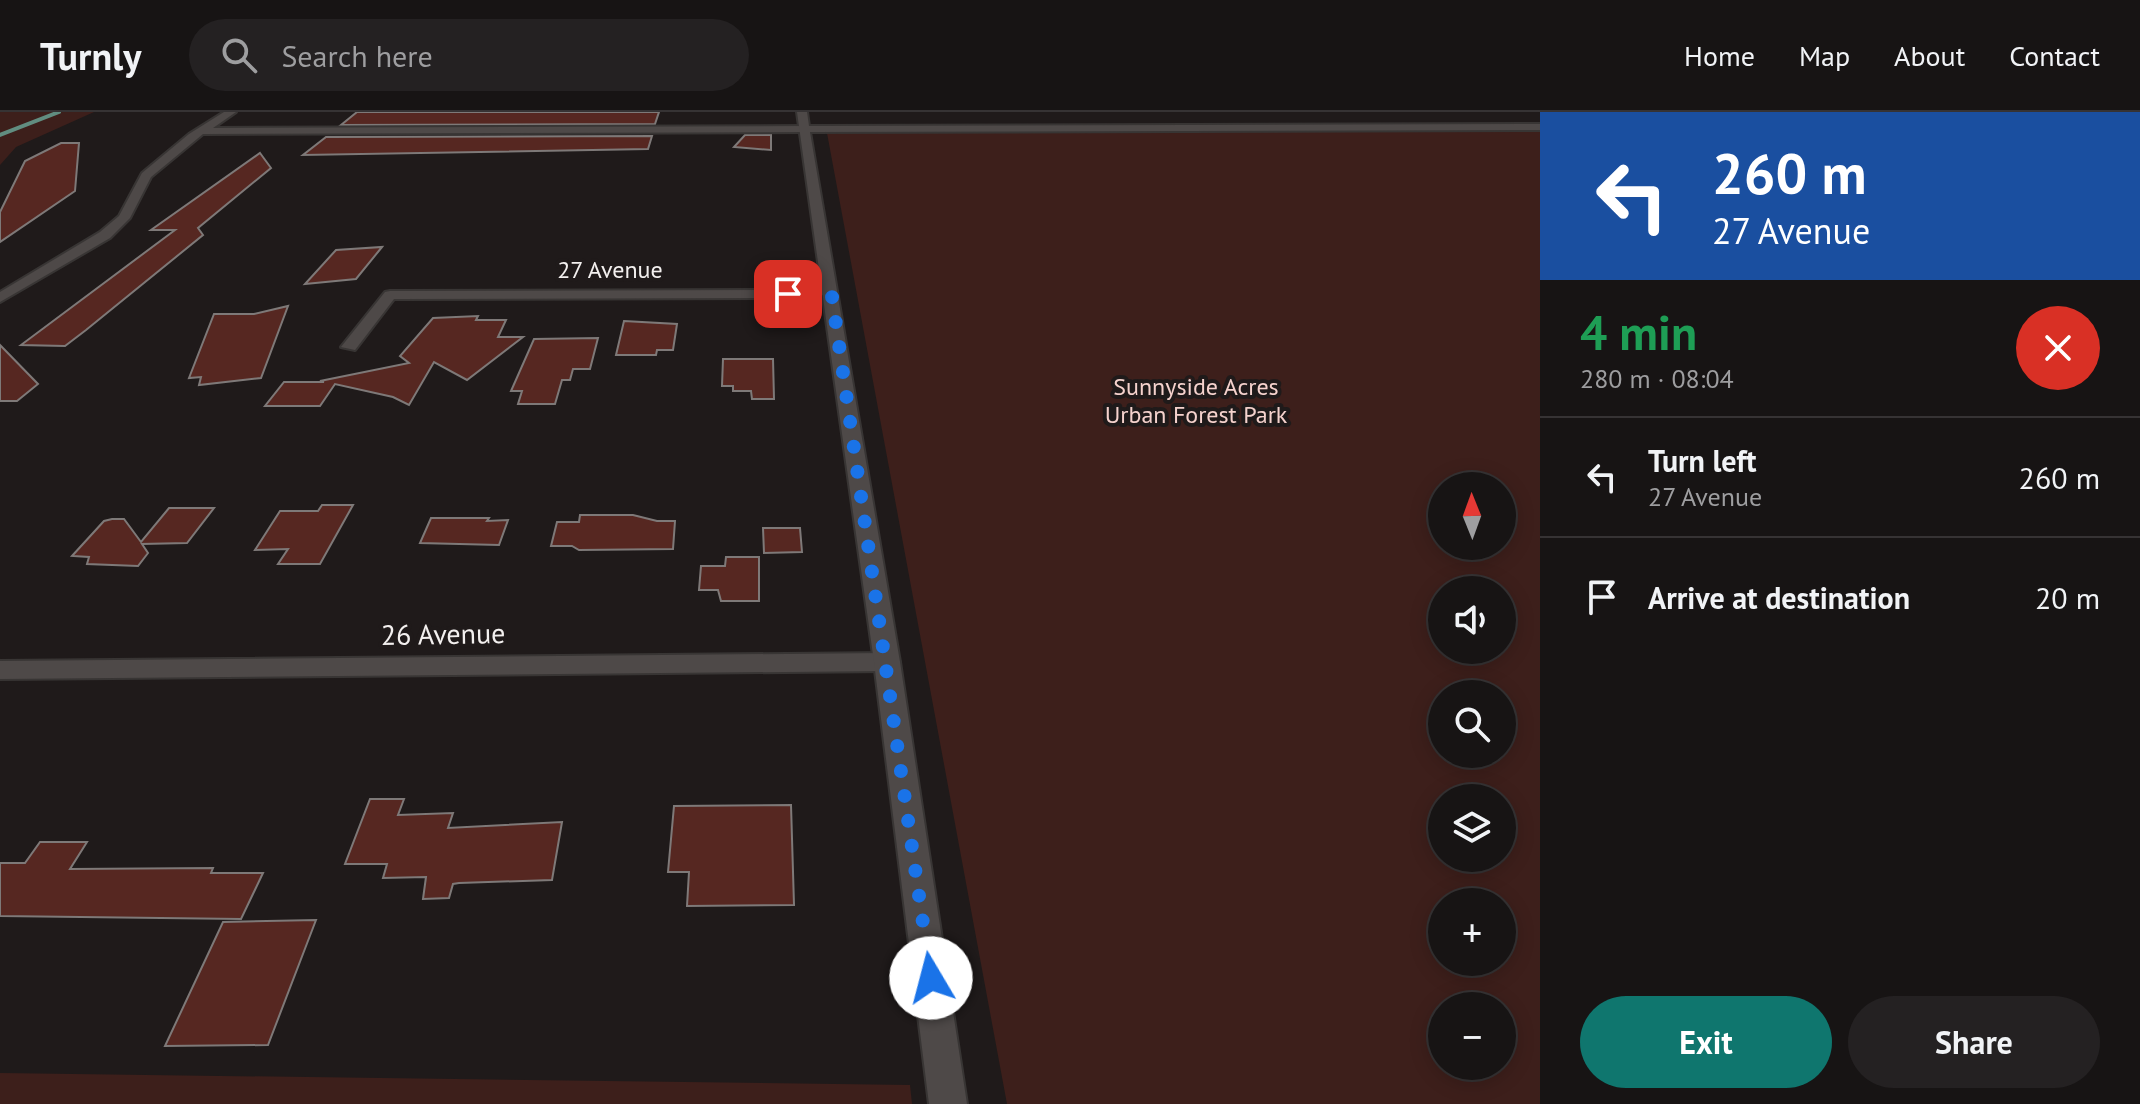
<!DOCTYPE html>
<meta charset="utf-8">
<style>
:root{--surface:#171414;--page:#242122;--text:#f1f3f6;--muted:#9e9ea0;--line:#363334;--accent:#0f766e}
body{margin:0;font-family:"PT Sans",sans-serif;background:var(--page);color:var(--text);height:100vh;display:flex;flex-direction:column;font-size:30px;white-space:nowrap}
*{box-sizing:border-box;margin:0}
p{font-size:26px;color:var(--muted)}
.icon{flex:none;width:44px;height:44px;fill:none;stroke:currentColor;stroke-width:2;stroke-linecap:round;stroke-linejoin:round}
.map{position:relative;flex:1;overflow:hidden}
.sheet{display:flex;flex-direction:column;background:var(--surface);width:600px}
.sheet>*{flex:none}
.top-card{background:#1a4fa0;color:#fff;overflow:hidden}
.needle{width:52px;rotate:359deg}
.tools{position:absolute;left:1428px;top:360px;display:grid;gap:16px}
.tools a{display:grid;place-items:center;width:88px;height:88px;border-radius:50%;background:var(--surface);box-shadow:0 4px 20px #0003,0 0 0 2px var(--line);font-size:40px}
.pin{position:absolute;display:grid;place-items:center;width:68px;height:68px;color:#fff;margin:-34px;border-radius:16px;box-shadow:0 4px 12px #0006}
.me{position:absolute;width:88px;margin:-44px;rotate:352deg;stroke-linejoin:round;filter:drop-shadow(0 0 6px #0008)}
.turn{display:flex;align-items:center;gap:28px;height:168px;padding:0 40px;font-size:36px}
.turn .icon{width:104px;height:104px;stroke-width:2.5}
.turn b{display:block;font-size:56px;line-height:68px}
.round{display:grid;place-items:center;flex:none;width:84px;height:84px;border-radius:42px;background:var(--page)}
.overview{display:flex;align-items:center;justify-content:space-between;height:136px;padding:0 40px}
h1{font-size:48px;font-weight:700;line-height:60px;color:#1e9e55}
.button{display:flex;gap:16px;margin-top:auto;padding:16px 40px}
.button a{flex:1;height:92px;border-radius:48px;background:var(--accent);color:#fff;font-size:32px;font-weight:700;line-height:92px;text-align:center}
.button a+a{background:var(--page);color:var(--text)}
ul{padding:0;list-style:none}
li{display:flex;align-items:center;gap:24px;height:120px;padding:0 40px;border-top:2px solid var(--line)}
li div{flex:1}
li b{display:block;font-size:30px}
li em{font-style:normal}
header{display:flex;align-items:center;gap:48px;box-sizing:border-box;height:112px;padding:0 40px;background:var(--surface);border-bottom:2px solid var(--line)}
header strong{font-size:38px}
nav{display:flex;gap:44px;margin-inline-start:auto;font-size:28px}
.search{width:560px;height:72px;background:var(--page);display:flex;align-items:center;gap:20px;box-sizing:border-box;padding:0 28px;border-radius:44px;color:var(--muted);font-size:30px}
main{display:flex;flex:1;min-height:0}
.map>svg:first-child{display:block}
.green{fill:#3d1f1b;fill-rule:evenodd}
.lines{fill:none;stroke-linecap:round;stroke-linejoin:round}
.stream{stroke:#618d80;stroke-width:4}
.building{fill:#562721;stroke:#7e7978;stroke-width:2}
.street-casing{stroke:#383534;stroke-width:4}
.secondary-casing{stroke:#383534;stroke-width:4}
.street{fill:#4e4948;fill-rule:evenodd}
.secondary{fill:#4e4948;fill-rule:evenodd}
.route{stroke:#1a73e8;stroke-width:14;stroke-dasharray:0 25.2}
.labels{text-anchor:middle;stroke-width:8;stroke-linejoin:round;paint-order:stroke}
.far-street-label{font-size:24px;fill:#f3f0ef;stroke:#1f1a1a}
.far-park-label{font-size:24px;fill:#f5d2cd;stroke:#1f1a1a}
.street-label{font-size:28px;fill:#f3f0ef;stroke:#1f1a1a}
</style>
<header>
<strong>Turnly</strong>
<div class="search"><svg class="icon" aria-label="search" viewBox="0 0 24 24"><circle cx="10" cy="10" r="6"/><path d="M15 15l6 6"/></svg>Search here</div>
<nav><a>Home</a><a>Map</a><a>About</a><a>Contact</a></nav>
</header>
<main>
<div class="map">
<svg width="1540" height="992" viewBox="0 0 1540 992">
<rect width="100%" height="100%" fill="#1f1a1a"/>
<g class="green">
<path d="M0,0H94L16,35L0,53Z"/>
<path d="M1540,19V992H1007L827,21ZM1442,374H1502V434H1442ZM1442,478H1502V538H1442ZM1442,582H1502V642H1442ZM1442,686H1502V746H1442ZM1442,790H1502V850H1442ZM1442,894H1502V954H1442Z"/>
<path d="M0,961L910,973L912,992H0Z"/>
</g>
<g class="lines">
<path class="stream" d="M0,23L59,0"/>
</g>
<g class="building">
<path d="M357,0H659L655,12L341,13Z"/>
<path d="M745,23H771V38L734,35Z"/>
<path d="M652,24L648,37L303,43L326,25Z"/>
<path d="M61,31H79L75,79L0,130V100L25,49Z"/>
<path d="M260,41L271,56L198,116L203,123L86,218L65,234L21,233L175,118H151Z"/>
<path d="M382,135L356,167L305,172L336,138Z"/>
<path d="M288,194L261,266L199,273L201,265L189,266L214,202H254Z"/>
<path d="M478,204L476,208H506L498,225H523L467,268L434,250L409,293L393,285L335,272L320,294H265L284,270H324L320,269L409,251L400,244L433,206Z"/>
<path d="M624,209L677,212L673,238H657L656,243H616Z"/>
<path d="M598,226L590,257H573L570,268H562L555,292H518L522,279H511L534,227Z"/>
<path d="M0,233L38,272L17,289H0Z"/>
<path d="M723,247H773L774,287H752L751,279H733V274H722Z"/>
<path d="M322,393H353L320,452H278L288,437L255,438L280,399H318Z"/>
<path d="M169,396H214L187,431L142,432L148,441L138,454L87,452L89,445L72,444L104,409L112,407H124L141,430Z"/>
<path d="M580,403H633L657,409H675L673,437L579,438L572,434H551L557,410H579Z"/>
<path d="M431,406H489L487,409L508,408L499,433L420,431Z"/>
<path d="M763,416H800L802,440L764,441Z"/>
<path d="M726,445H759V489H721L718,478H699L701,454H725Z"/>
<path d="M370,687H404L398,703L453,701L448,716L562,710L552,768L459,771L453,772L449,786L423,787L426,765L383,766L387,752H345Z"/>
<path d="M791,693L794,793L687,794L689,760H668L674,694Z"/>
<path d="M40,730H87L70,757L213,756L211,761H263L241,807L0,804V751H25Z"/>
<path d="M316,808L268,933L165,934L223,810Z"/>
</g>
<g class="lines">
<g class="street-casing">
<g id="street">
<path d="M224,0H236L213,16L805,14L810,17L805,20L203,22L151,65L130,106L110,126L0,190V180L100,120L119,104L142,61L189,22Z"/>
<path d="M831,174L836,175V181L798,186L394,187L355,238L341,235L385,180L390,179L798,178Z"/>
<path d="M887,541L896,544L900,550L896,556L887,559L0,567V549Z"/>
</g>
</g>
<g class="secondary-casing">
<path id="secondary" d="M797,0H807L809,14L1540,12V18L810,20L900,550L967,992H929L874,550Z"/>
</g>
<use href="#street" class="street"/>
<use href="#secondary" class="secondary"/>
</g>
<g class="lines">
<path class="route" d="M788,182L831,178L931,866"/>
</g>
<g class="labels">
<g class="far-street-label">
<text x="610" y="166">27 Avenue</text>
</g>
<g class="far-park-label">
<text x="1196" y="283">Sunnyside Acres<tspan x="1196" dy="28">Urban Forest Park</tspan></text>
</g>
<g class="street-label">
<text transform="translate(443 522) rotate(-1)" y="10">26 Avenue</text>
</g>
</g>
</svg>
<div class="tools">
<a><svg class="needle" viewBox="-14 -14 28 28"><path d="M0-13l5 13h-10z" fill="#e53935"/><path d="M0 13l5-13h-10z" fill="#9e9ea0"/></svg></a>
<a><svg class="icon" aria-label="sound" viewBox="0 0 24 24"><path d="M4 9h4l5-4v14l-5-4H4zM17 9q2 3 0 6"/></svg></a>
<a><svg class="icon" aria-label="search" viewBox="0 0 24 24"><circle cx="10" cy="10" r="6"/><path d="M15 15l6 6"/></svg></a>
<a><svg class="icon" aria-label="layers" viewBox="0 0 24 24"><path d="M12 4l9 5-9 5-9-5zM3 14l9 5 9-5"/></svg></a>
<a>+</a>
<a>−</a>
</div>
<div class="pin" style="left:788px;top:182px;background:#d93025"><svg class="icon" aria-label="arrive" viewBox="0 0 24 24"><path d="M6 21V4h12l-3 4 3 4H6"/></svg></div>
<svg class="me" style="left:931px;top:866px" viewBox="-20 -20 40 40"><circle r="19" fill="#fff"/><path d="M0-13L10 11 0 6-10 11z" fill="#1a73e8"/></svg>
</div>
<section class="sheet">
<div class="top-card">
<div class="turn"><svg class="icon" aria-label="left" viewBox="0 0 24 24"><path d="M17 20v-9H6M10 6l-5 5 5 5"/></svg><div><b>260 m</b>27 Avenue</div></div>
</div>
<div class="overview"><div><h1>4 min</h1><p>280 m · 08:04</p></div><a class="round" style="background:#d93025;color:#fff"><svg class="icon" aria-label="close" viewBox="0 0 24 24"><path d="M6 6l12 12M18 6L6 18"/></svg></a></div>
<ul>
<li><svg class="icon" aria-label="left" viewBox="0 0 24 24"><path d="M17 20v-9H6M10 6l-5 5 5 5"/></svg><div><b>Turn left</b><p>27 Avenue</p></div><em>260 m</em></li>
<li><svg class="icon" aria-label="arrive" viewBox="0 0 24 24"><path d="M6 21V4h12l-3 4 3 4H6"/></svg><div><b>Arrive at destination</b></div><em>20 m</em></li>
</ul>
<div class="button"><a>Exit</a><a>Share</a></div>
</section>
</main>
